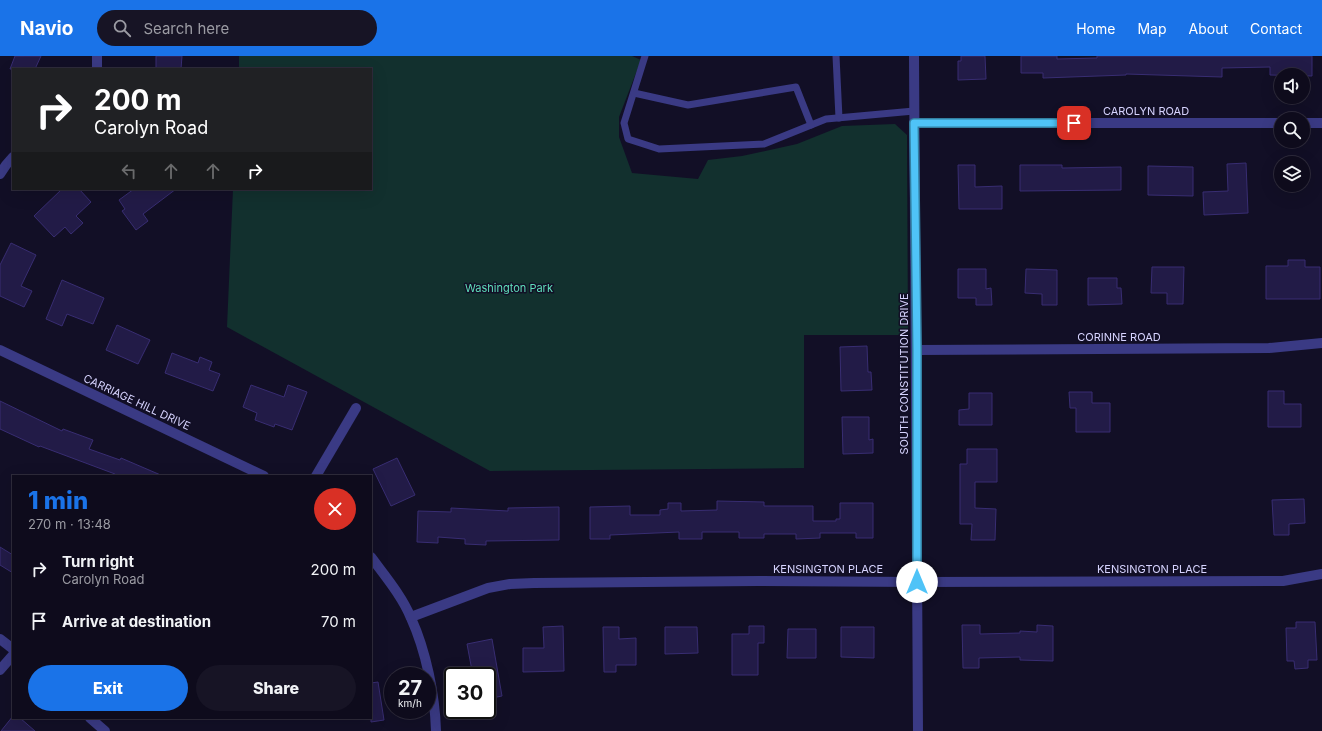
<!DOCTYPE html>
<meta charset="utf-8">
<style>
:root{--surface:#0e0b1c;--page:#171425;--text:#f1f3f6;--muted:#9b9ba3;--line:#2e2b3b;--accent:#1a73e8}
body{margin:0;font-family:Inter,sans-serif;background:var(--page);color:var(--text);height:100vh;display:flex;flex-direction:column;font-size:15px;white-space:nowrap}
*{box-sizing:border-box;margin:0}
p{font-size:13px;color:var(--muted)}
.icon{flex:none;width:22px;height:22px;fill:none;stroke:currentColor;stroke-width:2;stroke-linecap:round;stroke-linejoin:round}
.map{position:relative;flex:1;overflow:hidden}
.details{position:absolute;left:12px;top:419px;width:360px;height:244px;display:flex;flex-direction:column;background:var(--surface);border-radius:0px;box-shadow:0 4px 16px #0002,0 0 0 1px var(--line)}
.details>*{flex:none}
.hud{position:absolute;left:12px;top:12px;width:360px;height:122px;border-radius:0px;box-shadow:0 4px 16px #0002,0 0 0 1px var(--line);background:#202124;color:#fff;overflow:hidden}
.controls{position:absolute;left:1274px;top:12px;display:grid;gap:8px}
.controls a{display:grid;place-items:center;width:36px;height:36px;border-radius:50%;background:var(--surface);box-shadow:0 4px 16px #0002,0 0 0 1px var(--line);font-size:20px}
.speed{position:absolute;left:384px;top:611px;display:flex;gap:8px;font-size:20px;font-weight:700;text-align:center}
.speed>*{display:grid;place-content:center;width:52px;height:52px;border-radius:50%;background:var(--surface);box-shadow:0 4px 16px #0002,0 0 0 1px var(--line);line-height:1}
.speed small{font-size:10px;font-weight:400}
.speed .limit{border:2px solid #111;border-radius:6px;background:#fff;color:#111}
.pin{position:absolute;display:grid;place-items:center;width:34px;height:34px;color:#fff;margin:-17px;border-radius:8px;box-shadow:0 2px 6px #0006}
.me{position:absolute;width:44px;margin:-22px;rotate:0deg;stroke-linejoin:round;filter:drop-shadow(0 0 3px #0008)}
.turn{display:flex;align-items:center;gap:14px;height:84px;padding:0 16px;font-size:18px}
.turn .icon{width:52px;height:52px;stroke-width:2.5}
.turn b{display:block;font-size:28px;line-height:34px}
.lanes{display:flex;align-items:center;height:38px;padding:0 16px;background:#0003;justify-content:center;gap:20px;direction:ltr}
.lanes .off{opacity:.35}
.round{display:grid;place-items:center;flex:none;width:42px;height:42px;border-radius:21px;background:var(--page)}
.overview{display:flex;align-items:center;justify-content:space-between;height:68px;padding:0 16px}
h1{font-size:24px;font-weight:800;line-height:30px;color:var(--accent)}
.cta{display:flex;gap:8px;margin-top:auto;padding:8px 16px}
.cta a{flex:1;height:46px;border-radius:24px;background:var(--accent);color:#fff;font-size:16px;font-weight:800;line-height:46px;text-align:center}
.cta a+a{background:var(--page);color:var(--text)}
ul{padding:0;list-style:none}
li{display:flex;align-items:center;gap:12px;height:52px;padding:0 16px}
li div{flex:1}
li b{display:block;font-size:15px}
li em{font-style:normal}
header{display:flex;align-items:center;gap:24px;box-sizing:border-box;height:56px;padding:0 20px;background:var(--accent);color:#fff}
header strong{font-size:19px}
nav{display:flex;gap:22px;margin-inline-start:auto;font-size:14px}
.search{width:280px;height:36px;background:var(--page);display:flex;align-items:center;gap:10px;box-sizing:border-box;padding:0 14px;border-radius:22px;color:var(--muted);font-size:15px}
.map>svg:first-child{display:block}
.green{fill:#12302e}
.building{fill:#221b47;stroke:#382d72}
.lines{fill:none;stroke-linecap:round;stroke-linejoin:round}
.lane{stroke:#3a3a84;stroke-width:7}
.street{stroke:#3a3a84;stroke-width:10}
.route-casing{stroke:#337fa1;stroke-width:10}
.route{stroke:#4fc3f7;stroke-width:7}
.labels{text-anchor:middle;stroke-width:3;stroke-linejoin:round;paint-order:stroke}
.street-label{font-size:11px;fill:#d7d4ff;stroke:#120f26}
.park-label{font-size:11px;fill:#5fdfbb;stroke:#120f26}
</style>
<header>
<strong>Navio</strong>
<div class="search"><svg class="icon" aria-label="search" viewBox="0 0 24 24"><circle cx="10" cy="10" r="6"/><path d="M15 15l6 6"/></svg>Search here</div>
<nav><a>Home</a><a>Map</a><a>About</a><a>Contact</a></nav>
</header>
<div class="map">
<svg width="1322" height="675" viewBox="0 0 1322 675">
<rect width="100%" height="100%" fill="#120f26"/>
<path class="green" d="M239,0H632L641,4L619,61V81L632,117L698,123L708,104L742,100L797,88L842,70L895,68L907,79L908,279H804V412L490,415L227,271L233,133H371V13H239Z"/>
<g class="building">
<path d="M15,0H41L35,13H10Z"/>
<path d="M156,0H182L181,13H156Z"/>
<path d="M961,0H985L986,23L958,24V5H961Z"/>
<path d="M1021,0H1057V3L1097,2V0H1312V20L1270,19V11L1222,12V21L1126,18V19L1043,22V17H1021Z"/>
<path d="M1246,107L1248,157L1204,159L1203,136L1228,135L1227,108Z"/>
<path d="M958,109H975V131L1002,130V153H959Z"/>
<path d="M1020,109H1062V112L1121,111V134L1020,135Z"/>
<path d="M1148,110L1193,111V140L1148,139Z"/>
<path d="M62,133H79L91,146L76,160L83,167L71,178L65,171L54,181L34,160Z"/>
<path d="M134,133H176L143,158L148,165L136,174L122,155L125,153L119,144Z"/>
<path d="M11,187L36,199L21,230L32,235L24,251L0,240V209Z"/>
<path d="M1288,204H1305V211H1320V243H1266V210H1288Z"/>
<path d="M1152,211H1184L1183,248H1167V237H1151Z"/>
<path d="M958,213H986V233L991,232L992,249H976V242H958Z"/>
<path d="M1026,213L1057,214V249H1042V238L1025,237Z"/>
<path d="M1088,222H1117V232H1121L1122,248L1088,249Z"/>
<path d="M62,224L104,242L93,268L67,258L62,270L46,263Z"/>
<path d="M117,269L150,284L138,308L106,294Z"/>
<path d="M867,290L868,316H871L872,334L841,335L840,291Z"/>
<path d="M172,297L198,307L200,301L212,306L209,314L220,318L213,335L165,317Z"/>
<path d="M251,329L284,341L288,329L307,336L292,374L275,368L274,371L255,364L257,357L243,351Z"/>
<path d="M1268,335H1284V348H1301V371H1268Z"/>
<path d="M1069,336H1092V347H1110V376H1076V352H1070Z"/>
<path d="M969,337H992V369H959V354L969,353Z"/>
<path d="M0,345L62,375L63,373L93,384L89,393L120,404L121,402L163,420H113L115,418L40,390L39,391L0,373Z"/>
<path d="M842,361H869V384L873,383V397L843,398Z"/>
<path d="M967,393H997V426H975V452L996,453L995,484H971L972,468H960V408H967Z"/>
<path d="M397,402L415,439L391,450L373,413Z"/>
<path d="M1304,443L1305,467L1289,468V479H1274L1272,444Z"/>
<path d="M717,445L764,446V450H813V465H836V463H840V447H873V482H856V477H820V482L796,483V478H764V482H739V476H702V483H679V476L610,479V483H590V451L630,450V459H660V454L668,453V447H681V455L717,454Z"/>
<path d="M559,451V484L486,485V489L465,488V483L438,481V487L417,486L418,455L451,456V452L508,455V452Z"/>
<path d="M0,491L13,499V517L0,509Z"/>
<path d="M1296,566H1315L1317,604H1308V612L1295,613L1294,605H1287L1286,572H1296Z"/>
<path d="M962,569H980V578L1020,577V575L1037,576V569L1053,570V605L1020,604V601L979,602V612H963Z"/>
<path d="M563,570L564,615L523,616V592H544L543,571Z"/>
<path d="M749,570H764V587H758V619H732V578H749Z"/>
<path d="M603,571H619V583L636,582V609H616V616H604Z"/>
<path d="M665,571H697L698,597L665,598Z"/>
<path d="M841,571H874V602L841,601Z"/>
<path d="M788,573H816V602H787Z"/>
<path d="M492,583L502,640L487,643V620H473L467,588Z"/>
<path d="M378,626L384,664L371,666V627Z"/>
<path d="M13,660V662H20L35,675H1Z"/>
</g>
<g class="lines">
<g class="lane">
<path d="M645,0L624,67L628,83L659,93L764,88L826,63L914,55"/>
<path d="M836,0L839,62"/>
<path d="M634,37L688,49L796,31L811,69"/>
</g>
<g class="street">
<path d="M914,0L918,675"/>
<path d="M97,13V0"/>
<path d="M914,67H1281"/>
<path d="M1303,67H1322"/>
<path d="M0,118L6,109L13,101"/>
<path d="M0,294L264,420"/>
<path d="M917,294L1269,292L1322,287"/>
<path d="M316,420L356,352"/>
<path d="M371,501C385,520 402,540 411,562C426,595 435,639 436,675"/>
<path d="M411,561L488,532L510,528L534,527L758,525L917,526L1283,525L1322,518"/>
<path d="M0,583L13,593"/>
<path d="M0,614L13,599"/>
<path d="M90,662L105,675"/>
</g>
</g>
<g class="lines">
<g class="route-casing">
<path id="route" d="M917,526V294L914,67H1074"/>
</g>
<use href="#route" class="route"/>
</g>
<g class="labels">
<g class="street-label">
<text x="1146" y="59">CAROLYN ROAD</text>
<text x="1119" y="285">CORINNE ROAD</text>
<text transform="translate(904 318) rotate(-90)" y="4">SOUTH CONSTITUTION DRIVE</text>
<text transform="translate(137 346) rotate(25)" y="4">CARRIAGE HILL DRIVE</text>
<text x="828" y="517">KENSINGTON PLACE</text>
<text x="1152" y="517">KENSINGTON PLACE</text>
</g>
<g class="park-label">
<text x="509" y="236">Washington Park</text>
</g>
</g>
</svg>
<div class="controls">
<a><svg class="icon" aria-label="sound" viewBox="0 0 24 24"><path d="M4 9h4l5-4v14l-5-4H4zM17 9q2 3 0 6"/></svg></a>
<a><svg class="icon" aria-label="search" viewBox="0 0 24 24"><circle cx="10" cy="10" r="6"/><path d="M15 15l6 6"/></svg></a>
<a><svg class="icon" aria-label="layers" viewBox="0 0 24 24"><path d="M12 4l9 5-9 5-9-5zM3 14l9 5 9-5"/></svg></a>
</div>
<div class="speed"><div>27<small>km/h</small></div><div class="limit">30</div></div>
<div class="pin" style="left:1074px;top:67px;background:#d93025"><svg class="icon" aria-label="arrive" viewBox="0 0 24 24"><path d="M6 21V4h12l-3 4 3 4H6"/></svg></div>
<svg class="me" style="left:917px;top:526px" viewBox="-20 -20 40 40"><circle r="19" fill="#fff"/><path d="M0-13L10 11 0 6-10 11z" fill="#4fc3f7"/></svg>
<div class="hud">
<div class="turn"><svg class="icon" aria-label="right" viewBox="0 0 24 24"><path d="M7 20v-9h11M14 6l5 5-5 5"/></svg><div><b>200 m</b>Carolyn Road</div></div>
<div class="lanes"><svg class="icon off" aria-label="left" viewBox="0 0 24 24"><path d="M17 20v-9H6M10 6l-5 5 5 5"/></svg><svg class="icon off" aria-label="ahead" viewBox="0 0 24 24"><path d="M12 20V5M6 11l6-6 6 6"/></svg><svg class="icon off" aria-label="ahead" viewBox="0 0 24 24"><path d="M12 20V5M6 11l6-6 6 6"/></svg><svg class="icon" aria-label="right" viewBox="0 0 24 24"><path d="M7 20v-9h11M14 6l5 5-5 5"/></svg></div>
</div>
<section class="details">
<div class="overview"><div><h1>1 min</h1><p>270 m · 13:48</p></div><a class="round" style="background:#d93025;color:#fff"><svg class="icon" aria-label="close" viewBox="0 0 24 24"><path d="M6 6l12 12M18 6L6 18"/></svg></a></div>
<ul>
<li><svg class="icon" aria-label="right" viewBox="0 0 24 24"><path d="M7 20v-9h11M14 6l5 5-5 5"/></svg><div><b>Turn right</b><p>Carolyn Road</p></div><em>200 m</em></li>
<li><svg class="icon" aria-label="arrive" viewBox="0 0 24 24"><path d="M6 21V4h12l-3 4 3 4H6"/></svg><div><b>Arrive at destination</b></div><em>70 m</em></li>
</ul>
<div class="cta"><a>Exit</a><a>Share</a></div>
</section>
</div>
